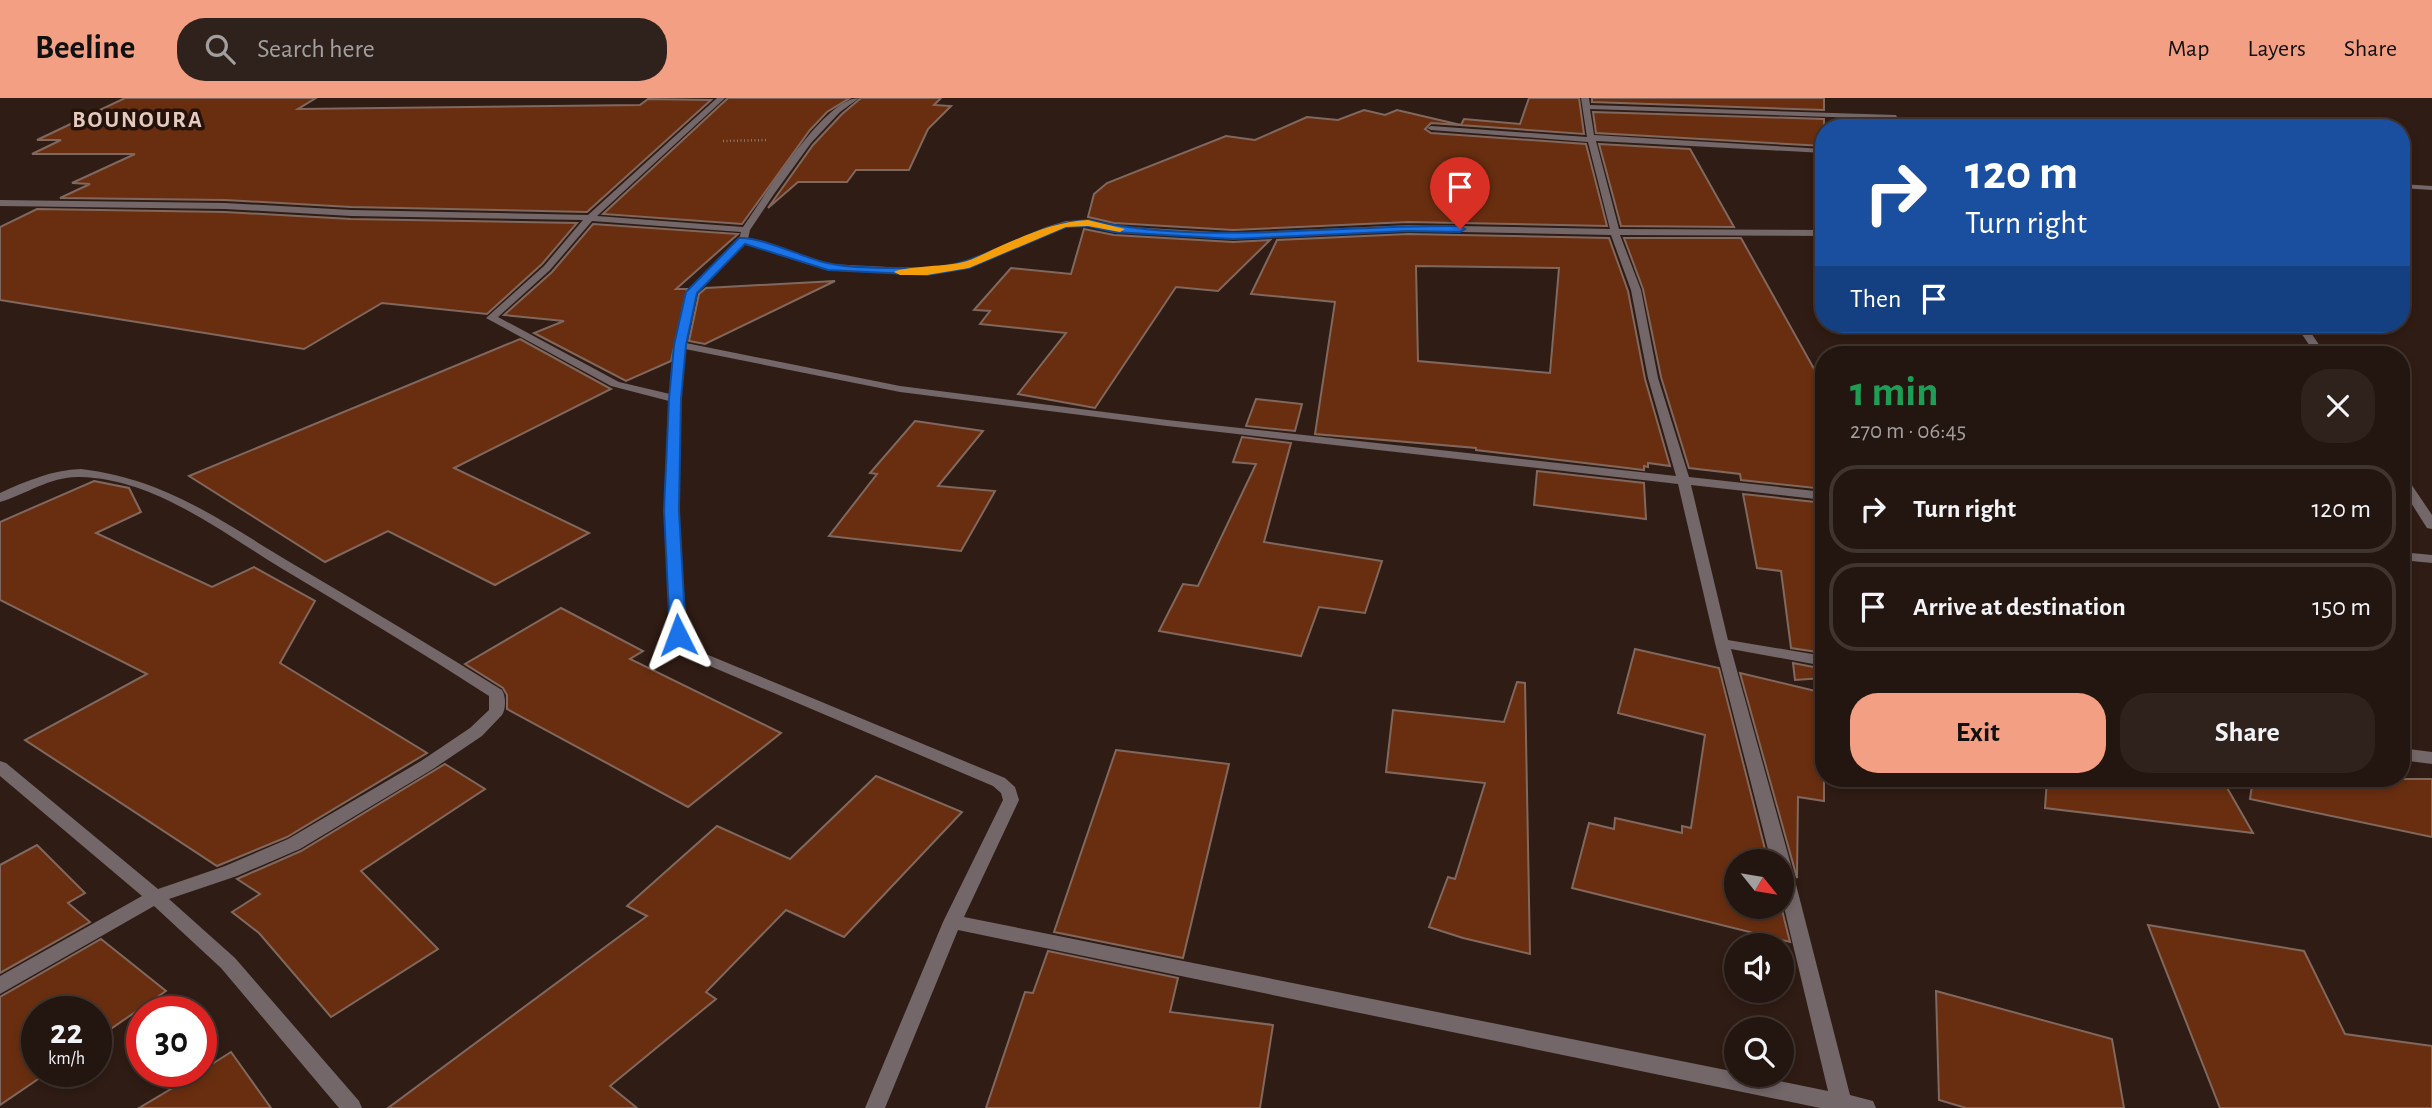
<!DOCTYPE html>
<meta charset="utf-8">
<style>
:root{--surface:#23150f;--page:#2f221d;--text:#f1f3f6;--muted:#a39f9e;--line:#40342f;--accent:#f39f84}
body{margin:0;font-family:"Alegreya Sans",sans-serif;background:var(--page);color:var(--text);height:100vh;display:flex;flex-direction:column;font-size:26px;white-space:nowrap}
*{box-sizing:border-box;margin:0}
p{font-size:23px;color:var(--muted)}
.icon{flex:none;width:38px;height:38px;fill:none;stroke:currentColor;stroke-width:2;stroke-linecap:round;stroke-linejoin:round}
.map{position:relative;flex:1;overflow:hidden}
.panel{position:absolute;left:1815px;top:248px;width:595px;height:441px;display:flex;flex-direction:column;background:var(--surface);border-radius:28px;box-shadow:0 4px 10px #0003,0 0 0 2px var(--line)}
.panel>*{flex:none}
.guide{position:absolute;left:1815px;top:21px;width:595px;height:214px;border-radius:28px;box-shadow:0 4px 10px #0003,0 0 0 2px var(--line);background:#1a4fa0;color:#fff;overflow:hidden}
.needle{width:46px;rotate:120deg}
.fabs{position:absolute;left:1724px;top:751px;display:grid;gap:14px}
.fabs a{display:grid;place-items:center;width:70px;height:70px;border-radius:50%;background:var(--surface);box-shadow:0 4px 10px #0003,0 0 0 2px var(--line);font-size:35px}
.speed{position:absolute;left:21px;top:898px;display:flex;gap:14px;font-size:35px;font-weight:700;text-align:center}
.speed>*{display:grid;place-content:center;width:91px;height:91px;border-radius:50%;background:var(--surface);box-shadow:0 4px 10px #0003,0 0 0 2px var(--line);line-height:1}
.speed small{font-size:18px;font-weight:400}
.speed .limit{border:10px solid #d22;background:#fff;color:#111}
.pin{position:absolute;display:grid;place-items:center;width:60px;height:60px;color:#fff;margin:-72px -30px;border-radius:50% 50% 50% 0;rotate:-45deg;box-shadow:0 0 7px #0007}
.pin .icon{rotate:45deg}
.me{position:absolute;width:77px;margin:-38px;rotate:357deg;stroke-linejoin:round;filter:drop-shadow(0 0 5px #0008)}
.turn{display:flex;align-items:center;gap:24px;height:147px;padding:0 35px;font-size:32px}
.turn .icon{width:91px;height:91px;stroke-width:2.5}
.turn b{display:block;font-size:49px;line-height:60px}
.then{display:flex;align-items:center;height:66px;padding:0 35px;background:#0003;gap:14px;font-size:26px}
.round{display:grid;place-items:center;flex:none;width:74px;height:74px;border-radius:28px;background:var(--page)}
.head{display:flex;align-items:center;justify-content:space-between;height:119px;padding:0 35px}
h1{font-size:42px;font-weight:700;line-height:52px;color:#1e9e55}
.button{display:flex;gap:14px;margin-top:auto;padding:14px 35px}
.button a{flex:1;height:80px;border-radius:28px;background:var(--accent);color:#111;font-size:28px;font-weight:700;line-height:80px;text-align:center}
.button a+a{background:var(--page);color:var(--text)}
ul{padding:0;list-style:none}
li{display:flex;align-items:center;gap:21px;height:88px;margin:0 14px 10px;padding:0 21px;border:4px solid var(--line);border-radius:28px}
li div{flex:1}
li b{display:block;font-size:26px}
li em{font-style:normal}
header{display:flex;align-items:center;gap:42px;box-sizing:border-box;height:98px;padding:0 35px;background:var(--accent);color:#111}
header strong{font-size:33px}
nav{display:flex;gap:38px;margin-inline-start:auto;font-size:24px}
.search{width:490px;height:63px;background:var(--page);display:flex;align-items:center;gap:18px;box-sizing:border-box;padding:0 24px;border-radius:28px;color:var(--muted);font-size:26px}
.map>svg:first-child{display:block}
.building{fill:#692e10;stroke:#80685e;stroke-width:2;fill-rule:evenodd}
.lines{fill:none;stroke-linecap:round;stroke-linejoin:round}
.path{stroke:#887871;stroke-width:2.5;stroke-dasharray:1 2.5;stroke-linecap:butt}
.minor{fill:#736769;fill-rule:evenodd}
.route{fill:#1a73e8;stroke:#114b97;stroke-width:2}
.slow{fill:#f59e0b}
.labels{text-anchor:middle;stroke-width:7;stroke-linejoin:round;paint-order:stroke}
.far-district-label{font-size:23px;font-weight:bold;letter-spacing:2px;fill:#e5cabf;stroke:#25130b}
</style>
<header>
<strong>Beeline</strong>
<div class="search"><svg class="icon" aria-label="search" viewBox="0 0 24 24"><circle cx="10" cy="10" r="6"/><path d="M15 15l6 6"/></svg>Search here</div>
<nav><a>Map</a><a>Layers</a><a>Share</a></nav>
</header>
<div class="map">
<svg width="2432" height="1010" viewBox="0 0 2432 1010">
<rect width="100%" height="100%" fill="#2f1c14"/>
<g class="building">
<path d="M125,0H316L298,11L640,7L648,1L711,2L587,114L351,109L225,102L60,100L90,86L72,85L135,56H32L61,42H37Z"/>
<path d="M728,0H850L827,14L810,32L742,126L603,116Z"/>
<path d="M861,0H941L934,7L951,8L928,31L909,72H856L847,84H798L768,110L813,47L842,16Z"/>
<path d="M1529,0H1579L1584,36L1431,25L1425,31L1431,35L1586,46L1607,128L1408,124L1233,132L1114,125L1088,119L1094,96L1107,85L1226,38L1255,42L1307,19L1338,22L1364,12L1385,17L1397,12L1461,27L1464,21L1520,26Z"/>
<path d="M1592,0H1824V12L1592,4Z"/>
<path d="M1593,14L1824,21V48L1596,35Z"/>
<path d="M1599,46L1690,51L1734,129L1621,128Z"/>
<path d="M37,111L225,114L351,121L577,125L542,166L487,216L382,205L304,251L0,202V129Z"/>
<path d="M593,126L738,136L676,191H687L671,263L626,283L534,235L564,223L504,217L552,174Z"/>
<path d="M1084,131L1114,137L1233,144L1270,142L1218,193L1176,189L1095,310L1018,296L1066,235L980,226L990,213L974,212L1011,170L1071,176Z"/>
<path d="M1408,136L1609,140L1628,193L1645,281L1670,368L1648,365V369L1644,368V372L1476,352V350L1315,336L1335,204L1251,196L1277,142ZM1416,168L1559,170L1550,275L1418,263Z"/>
<path d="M1624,140H1741L1818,278L1824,303V391L1741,382L1740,376L1689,370L1661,279L1643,191Z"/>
<path d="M835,183L705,246L689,243L699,196L706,190Z"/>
<path d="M520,241L611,291L454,370L589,435L495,487L388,433L325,464L189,378Z"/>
<path d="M1256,301L1302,306L1295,333L1246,328Z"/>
<path d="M915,323L983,333L938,388L995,393L961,453L829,438L877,376L870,375Z"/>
<path d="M1242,339L1291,345L1264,444L1382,463L1365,515L1319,509L1301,558L1159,533L1183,486L1198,488L1256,366L1233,364Z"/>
<path d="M1537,373L1644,385L1646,421L1534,407Z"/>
<path d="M94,383L129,390L141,414L96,435L212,489L254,469L315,503L280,565L427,655L287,739L217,768L25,642L147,576L0,502V424Z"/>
<path d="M1743,396L1824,405V555L1791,550L1781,473L1757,470Z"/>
<path d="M561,510L643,553L630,561L781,635L688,709L507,611V597L503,590L465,566Z"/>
<path d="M1635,551L1719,570L1768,763H1736V808H1781L1790,844L1572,790L1589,725L1614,731L1615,720L1682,735V728L1691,730L1705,637L1618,615Z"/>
<path d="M1793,565L1824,571V580L1795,582Z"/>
<path d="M1740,575L1824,595V703L1798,699L1797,780Z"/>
<path d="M1517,584L1525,585L1530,856L1463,840L1429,829L1448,779L1455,781L1485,685L1386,674L1393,612L1504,624Z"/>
<path d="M1116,652L1229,666L1183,860L1054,834Z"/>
<path d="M445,666L485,691L361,773L438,851L331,919L259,835L232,814L260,796L237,781L301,753Z"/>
<path d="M876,678L962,714L844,839L786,812L706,894L716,901L610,988L637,1010H388L647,818L627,808L717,728L790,761Z"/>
<path d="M2047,681H2222L2253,735L2045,710Z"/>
<path d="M2253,681H2432V739L2250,701Z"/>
<path d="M37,747L85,795L68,805L90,824L0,875V767Z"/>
<path d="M2148,827L2304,853L2345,936L2432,948V1010H2220Z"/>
<path d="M101,841L166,893L96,941V914H37V973H50L0,1007V899Z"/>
<path d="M1048,853L1178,880L1170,914L1273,927L1260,1010H986L1025,894L1033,895Z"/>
<path d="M1936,893L2112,941L2124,1010H1966L1939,1002Z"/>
<path d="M231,954L271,1010H139L201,973Z"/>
</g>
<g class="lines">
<path class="path" d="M723,43L767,42"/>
<g class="minor">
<path d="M717,0H725L597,118L743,129C763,101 824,0 859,0L840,14L811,45L774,96L750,132L748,141L829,166L927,171L963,165L1046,129L1066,123L1088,122L1114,128L1233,135L1408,127L1610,131L1588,44L1431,32L1427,30L1431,28L1587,39L1581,0H1589L1590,7L1896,17L1897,19L1893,21L1590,11L1594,37L1824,51V55L1596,43L1619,131L1824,132V138L1620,137L1641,192L1658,280L1689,379L1824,394V402L1691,387L1728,542L1824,558V568L1731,551L1791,767L1850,997L1873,1003L1876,1010H1820L958,832L885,1010H865L943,824L1003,702L1001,695L993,688L691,560L674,548L666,412L669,303L611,288L486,220L544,168L583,122L351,118L225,111L0,108V102L225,105L351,112L588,117ZM592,123L741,134L739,141L687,194L675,247L670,296L619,284L498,219L550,172ZM1088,128L1114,134L1233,141L1408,133L1611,137L1631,192L1648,280L1676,378L1167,322L900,288L686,245L697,195L745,145L828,172L927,177L968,169L1052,133L1067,129ZM685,251L900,294L1167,328L1678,386L1715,545L1771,763H1782V801L1828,993L1746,976H1736V974L964,819L1019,702L1015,689L1005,680L701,554L688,546L678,412L681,301Z"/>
<path d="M2401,86L2432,88V92L2401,90Z"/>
<path d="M2295,226H2305L2326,257H2316Z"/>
<path d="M81,371C166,381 221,423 293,466C363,507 433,549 502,592C506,598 506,611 502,617L482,638L433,671L300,751L237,778L169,801L235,860L359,1003L362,1010H339L221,870L154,808L0,896V878L142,798L0,678V663L6,665L158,791L225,768L288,741L421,663L470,630L489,612V598C421,554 351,512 281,470C220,433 155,381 80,379C51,378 27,396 0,404V395C26,383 52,372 81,371Z"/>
<path d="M2401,376L2405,377L2432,417V431L2427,430L2401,389Z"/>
<path d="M2401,454L2432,457V465L2401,462Z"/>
<path d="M2401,650L2432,654V666L2401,662Z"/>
</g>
</g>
<path class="route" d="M1088,122C1205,148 1340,126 1460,128L1465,131L1460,134L1408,133L1233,141L1114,134L1088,128L1066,129L969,170L927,177L828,172L745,146L697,195L686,247L681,301L679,412L686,537L678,542L672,541L670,537L664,412L669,301L674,247L686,194L739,140C760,138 804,160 827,165C852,171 897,170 924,170C982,170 1028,125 1088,122Z"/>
<path class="slow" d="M1088,122L1125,131L1120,134L1088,128L1066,129L969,170L927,177H900L894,174C901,169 945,168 959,165C971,163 983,156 994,151C1026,137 1053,124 1088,122Z"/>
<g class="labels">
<g class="far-district-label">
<text x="138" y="29">BOUNOURA</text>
</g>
</g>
</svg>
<div class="fabs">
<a><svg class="needle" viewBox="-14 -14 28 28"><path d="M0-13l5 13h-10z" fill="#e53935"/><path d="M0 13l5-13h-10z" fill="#a39f9e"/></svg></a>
<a><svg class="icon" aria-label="sound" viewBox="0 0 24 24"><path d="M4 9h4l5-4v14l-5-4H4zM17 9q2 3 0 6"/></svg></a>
<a><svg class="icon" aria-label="search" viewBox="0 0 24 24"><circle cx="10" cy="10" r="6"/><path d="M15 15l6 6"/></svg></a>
</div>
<div class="speed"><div>22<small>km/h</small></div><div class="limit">30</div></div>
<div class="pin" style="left:1460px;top:131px;background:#d93025"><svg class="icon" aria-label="arrive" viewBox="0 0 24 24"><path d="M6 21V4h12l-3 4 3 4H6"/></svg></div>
<svg class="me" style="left:678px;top:537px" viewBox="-20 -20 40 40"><path d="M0-17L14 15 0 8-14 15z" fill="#1a73e8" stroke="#fff" stroke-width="4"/></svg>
<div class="guide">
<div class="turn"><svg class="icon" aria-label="right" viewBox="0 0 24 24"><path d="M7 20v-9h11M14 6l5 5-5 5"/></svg><div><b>120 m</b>Turn right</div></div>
<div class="then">Then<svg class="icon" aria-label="arrive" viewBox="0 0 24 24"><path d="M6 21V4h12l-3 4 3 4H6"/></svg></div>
</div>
<section class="panel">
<div class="head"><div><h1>1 min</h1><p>270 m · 06:45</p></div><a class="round"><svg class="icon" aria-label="close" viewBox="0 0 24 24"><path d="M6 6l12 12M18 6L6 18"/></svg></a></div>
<ul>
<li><svg class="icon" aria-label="right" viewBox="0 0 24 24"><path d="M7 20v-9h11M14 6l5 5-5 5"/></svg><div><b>Turn right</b></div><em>120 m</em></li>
<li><svg class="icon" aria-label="arrive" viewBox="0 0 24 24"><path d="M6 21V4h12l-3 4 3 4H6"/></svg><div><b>Arrive at destination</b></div><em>150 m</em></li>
</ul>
<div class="button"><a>Exit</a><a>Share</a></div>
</section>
</div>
